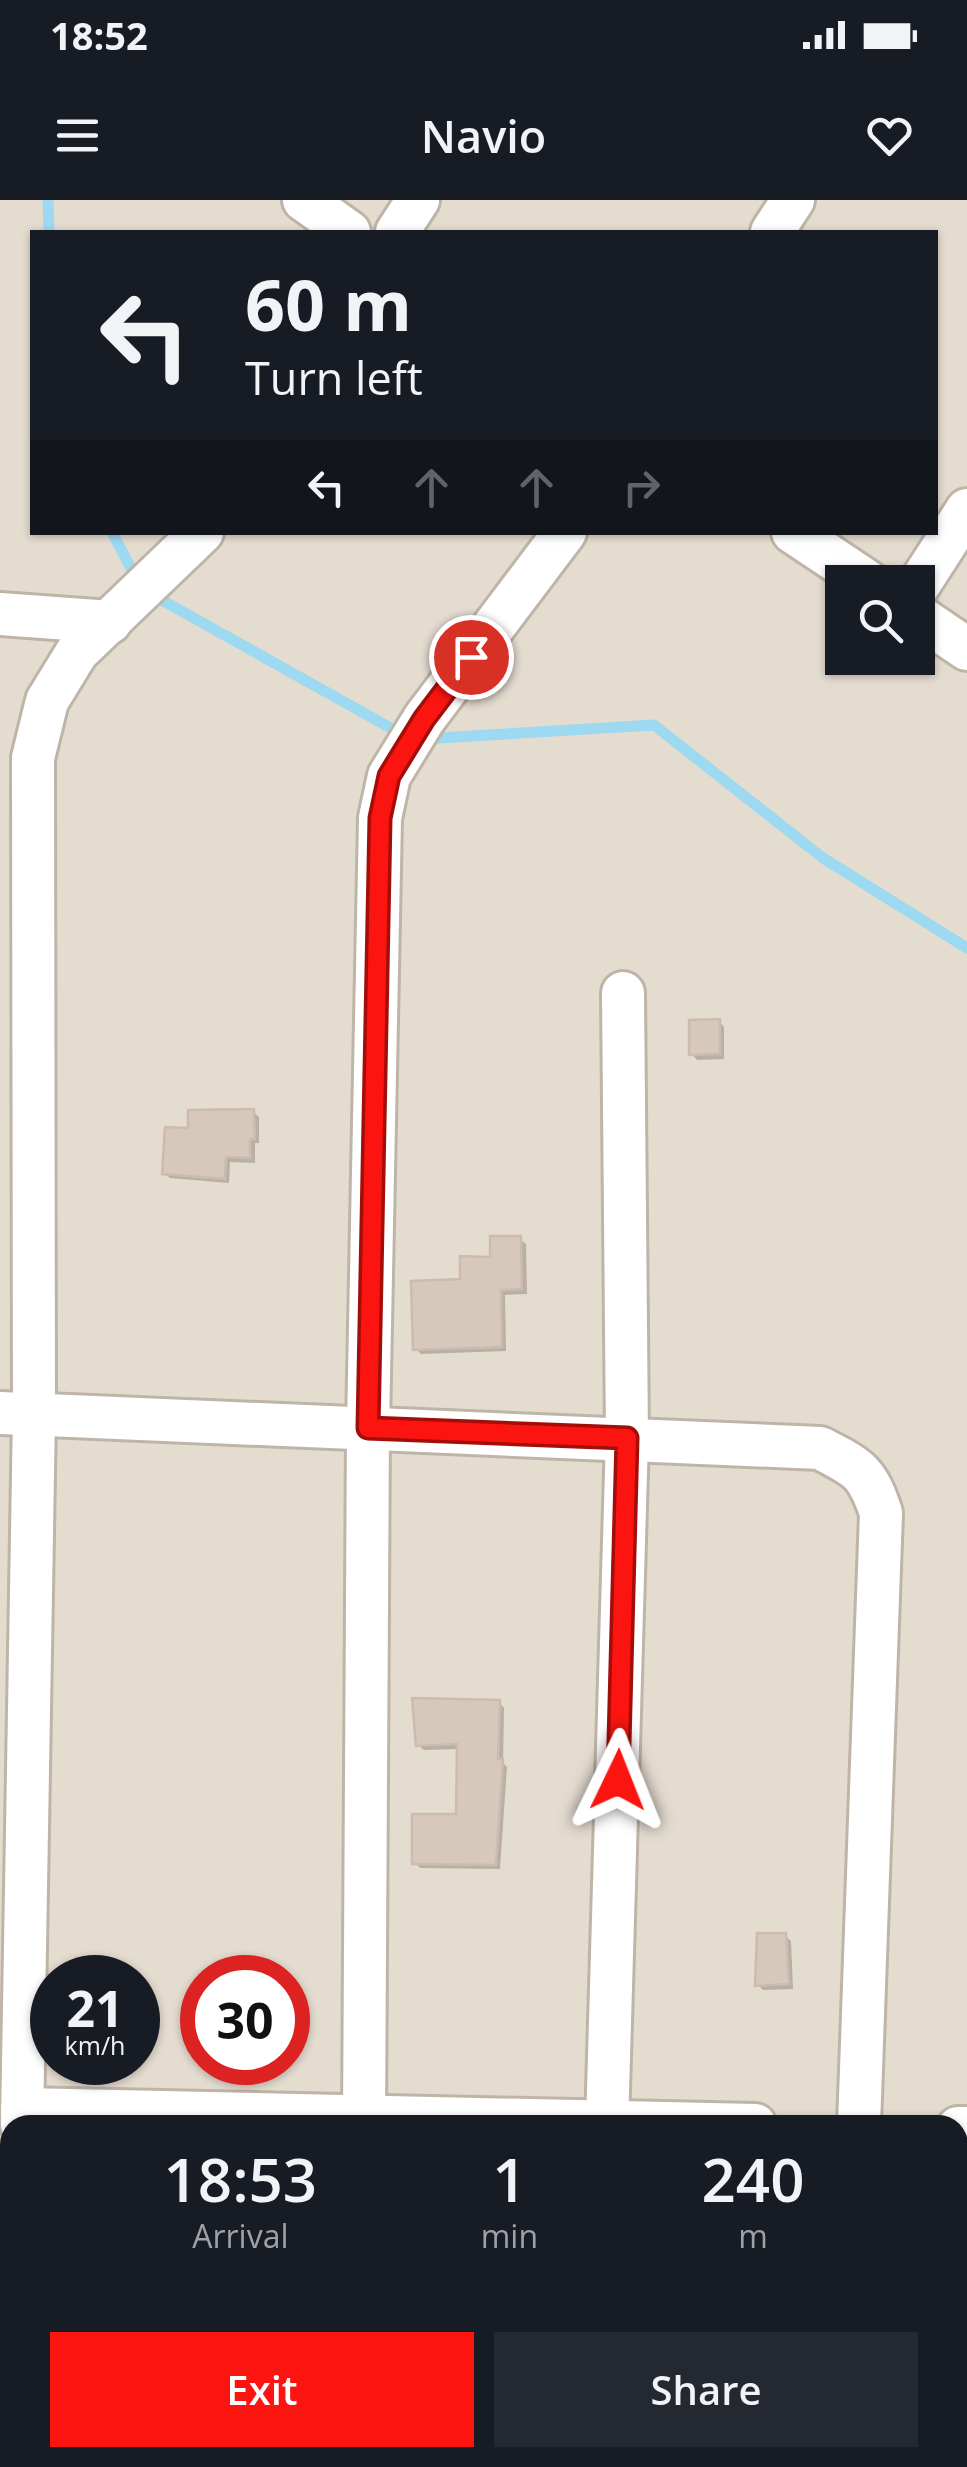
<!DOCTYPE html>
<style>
:root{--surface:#171b24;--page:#242831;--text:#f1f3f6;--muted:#9ea1a6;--accent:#fb1410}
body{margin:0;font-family:"Open Sans",sans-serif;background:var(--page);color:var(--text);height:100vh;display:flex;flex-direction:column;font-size:38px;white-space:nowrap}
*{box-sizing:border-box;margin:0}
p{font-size:32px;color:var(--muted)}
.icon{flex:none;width:55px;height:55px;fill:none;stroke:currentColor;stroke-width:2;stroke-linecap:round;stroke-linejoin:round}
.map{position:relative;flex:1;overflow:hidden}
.details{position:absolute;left:0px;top:1915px;width:968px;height:352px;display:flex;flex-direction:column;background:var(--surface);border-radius:30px 30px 0 0;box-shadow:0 2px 8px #0004}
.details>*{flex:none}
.banner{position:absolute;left:30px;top:30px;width:908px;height:305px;border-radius:0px;box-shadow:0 2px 8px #0004;background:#171b24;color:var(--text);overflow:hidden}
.fabs{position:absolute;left:825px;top:365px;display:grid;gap:20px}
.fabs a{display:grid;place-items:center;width:110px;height:110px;border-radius:0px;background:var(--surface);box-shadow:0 2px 8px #0004;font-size:50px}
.speed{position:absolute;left:30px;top:1755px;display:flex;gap:20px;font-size:50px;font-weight:700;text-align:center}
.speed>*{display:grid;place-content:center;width:130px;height:130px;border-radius:50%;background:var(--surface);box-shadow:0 2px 8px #0004;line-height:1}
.speed small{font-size:25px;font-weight:400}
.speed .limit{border:15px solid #d22;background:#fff;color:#111}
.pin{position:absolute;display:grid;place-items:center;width:85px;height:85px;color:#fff;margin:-42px;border:5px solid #fff;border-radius:50%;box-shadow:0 2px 10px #0007}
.me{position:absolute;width:110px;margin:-55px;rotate:2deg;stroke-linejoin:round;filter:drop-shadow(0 0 8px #0008)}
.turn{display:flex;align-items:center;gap:35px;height:210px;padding:0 50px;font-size:45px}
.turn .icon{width:130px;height:130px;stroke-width:2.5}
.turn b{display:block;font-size:70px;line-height:85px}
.lanes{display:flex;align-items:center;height:95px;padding:0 50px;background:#0003;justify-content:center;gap:50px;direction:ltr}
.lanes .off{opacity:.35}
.eta{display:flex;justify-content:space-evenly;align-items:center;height:170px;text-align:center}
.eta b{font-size:60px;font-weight:600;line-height:70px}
.primary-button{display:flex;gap:20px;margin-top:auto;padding:20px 50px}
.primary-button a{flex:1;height:115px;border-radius:0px;background:var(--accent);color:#fff;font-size:40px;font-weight:600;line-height:115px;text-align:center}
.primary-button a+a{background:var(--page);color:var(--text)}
.status{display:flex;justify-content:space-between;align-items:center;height:70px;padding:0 50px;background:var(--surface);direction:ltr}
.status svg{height:28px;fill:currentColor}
header{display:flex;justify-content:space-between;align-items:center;height:130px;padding:0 50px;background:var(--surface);font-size:45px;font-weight:600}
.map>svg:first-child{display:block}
.residential{fill:#e5dcd0;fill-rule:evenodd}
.shadow{fill:#0003}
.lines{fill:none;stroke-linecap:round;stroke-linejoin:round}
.stream{stroke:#9dd9f0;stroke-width:11}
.building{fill:#d6c8bb;stroke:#cdbcab;stroke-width:2.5}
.minor-casing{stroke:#bfb4a8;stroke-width:48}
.minor{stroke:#fff;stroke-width:42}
.route-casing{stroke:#a30d0a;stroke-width:25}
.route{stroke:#fb1410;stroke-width:18}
</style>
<div class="status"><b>18:52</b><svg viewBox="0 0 49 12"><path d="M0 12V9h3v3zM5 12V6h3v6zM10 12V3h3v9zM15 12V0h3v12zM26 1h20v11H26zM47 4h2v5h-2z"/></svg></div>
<header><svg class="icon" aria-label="menu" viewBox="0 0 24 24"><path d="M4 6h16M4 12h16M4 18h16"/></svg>Navio<svg class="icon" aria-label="heart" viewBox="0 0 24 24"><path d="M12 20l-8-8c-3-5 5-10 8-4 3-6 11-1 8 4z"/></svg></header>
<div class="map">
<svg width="967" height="2267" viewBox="0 0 967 2267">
<rect width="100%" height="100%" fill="#f1ebe2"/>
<path class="residential" d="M0,0H967V2267H0ZM32,32H935V332H32ZM842,382H918V458H842ZM52,1778H138V1862H52ZM202,1778H288V1862H202ZM10,1925H958V2258H10Z"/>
<g class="shadow">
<path d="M719,821L724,827V859L697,860L692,854Z"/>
<path d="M253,912L259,917V943H255V963L230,962L229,983L170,978L164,973L190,931Z"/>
<path d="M520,1039L526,1044L527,1094L505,1095L506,1151L421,1154L416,1149L493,1059Z"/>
<path d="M499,1502L504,1508L503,1563L507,1567L500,1669L420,1668L415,1663L459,1616L460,1549L424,1550L418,1545Z"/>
<path d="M785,1736L791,1741L793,1789L763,1790L758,1785Z"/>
<path d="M83,2258H173L172,2267L88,2265Z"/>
<rect x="482" y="2258" width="84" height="9"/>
</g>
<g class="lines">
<g class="stream">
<path d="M48,0L49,32"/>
<path d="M112,332L138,382"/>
<path d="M151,394L405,536"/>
<path d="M423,539L654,525L823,658L967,748"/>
</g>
</g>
<g class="building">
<path d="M720,819V854L689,855V820Z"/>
<path d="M254,909L255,939H250V958L226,957L225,979L162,974L165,927L188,928V910Z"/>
<path d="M490,1036H521L522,1089L501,1090L502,1147L413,1150L411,1081L460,1079V1056L490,1057Z"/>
<path d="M412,1498L500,1500L498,1559H503L496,1665L412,1664V1614H456L457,1544L416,1546Z"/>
<path d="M757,1733H786L789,1784L755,1786Z"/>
</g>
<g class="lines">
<g class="minor-casing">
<g id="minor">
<path d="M304,0L349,32"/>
<path d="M397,32L418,0"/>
<path d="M772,32L793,0"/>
<path d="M793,332L868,382"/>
<path d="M918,386L967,310"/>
<path d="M0,414L110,422"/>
<path d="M918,416L967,449"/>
<path d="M0,1213L820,1248C859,1268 867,1271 881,1313L859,1925"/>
<path d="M22,1909L755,1925"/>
<path d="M22,1925L34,1214L33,558L47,501L77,452L202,332"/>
<path d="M364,1925L368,1227L380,618L389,576L424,519L565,332"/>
<path d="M607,1925L627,1238L623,793"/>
<path d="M958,1928H967"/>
<path d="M0,2010H10"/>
<path d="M16,2267V2258"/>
<path d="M349,2267V2258"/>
<path d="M594,2267V2258"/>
<path d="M848,2267L849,2258"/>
</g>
</g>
<use href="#minor" class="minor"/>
</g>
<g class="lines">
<g class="route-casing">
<path id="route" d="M471,457L424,519L389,576L380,618L368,1228L627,1238L618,1580"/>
</g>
<use href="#route" class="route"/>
</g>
</svg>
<div class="fabs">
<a><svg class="icon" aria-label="search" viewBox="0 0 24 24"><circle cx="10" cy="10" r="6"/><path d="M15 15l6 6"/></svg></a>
</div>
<div class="speed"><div>21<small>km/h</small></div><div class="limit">30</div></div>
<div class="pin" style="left:471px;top:457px;background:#d93025"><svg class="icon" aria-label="arrive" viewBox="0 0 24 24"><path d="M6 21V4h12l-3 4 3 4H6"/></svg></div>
<svg class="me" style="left:618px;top:1580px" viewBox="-20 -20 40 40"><path d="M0-17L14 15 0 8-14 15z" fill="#fb1410" stroke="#fff" stroke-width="4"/></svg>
<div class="banner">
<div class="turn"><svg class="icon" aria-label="left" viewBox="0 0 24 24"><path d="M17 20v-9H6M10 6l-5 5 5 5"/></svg><div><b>60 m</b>Turn left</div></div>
<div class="lanes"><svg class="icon" aria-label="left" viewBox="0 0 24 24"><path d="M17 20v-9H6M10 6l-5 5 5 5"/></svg><svg class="icon off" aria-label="ahead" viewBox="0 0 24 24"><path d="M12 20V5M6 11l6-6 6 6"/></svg><svg class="icon off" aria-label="ahead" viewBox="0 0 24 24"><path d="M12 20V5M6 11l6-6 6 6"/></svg><svg class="icon off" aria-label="right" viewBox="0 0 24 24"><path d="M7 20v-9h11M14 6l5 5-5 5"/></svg></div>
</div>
<section class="details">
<div class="eta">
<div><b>18:53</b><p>Arrival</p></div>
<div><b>1</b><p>min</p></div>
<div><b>240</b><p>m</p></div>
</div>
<div class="primary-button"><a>Exit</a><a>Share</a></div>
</section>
</div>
